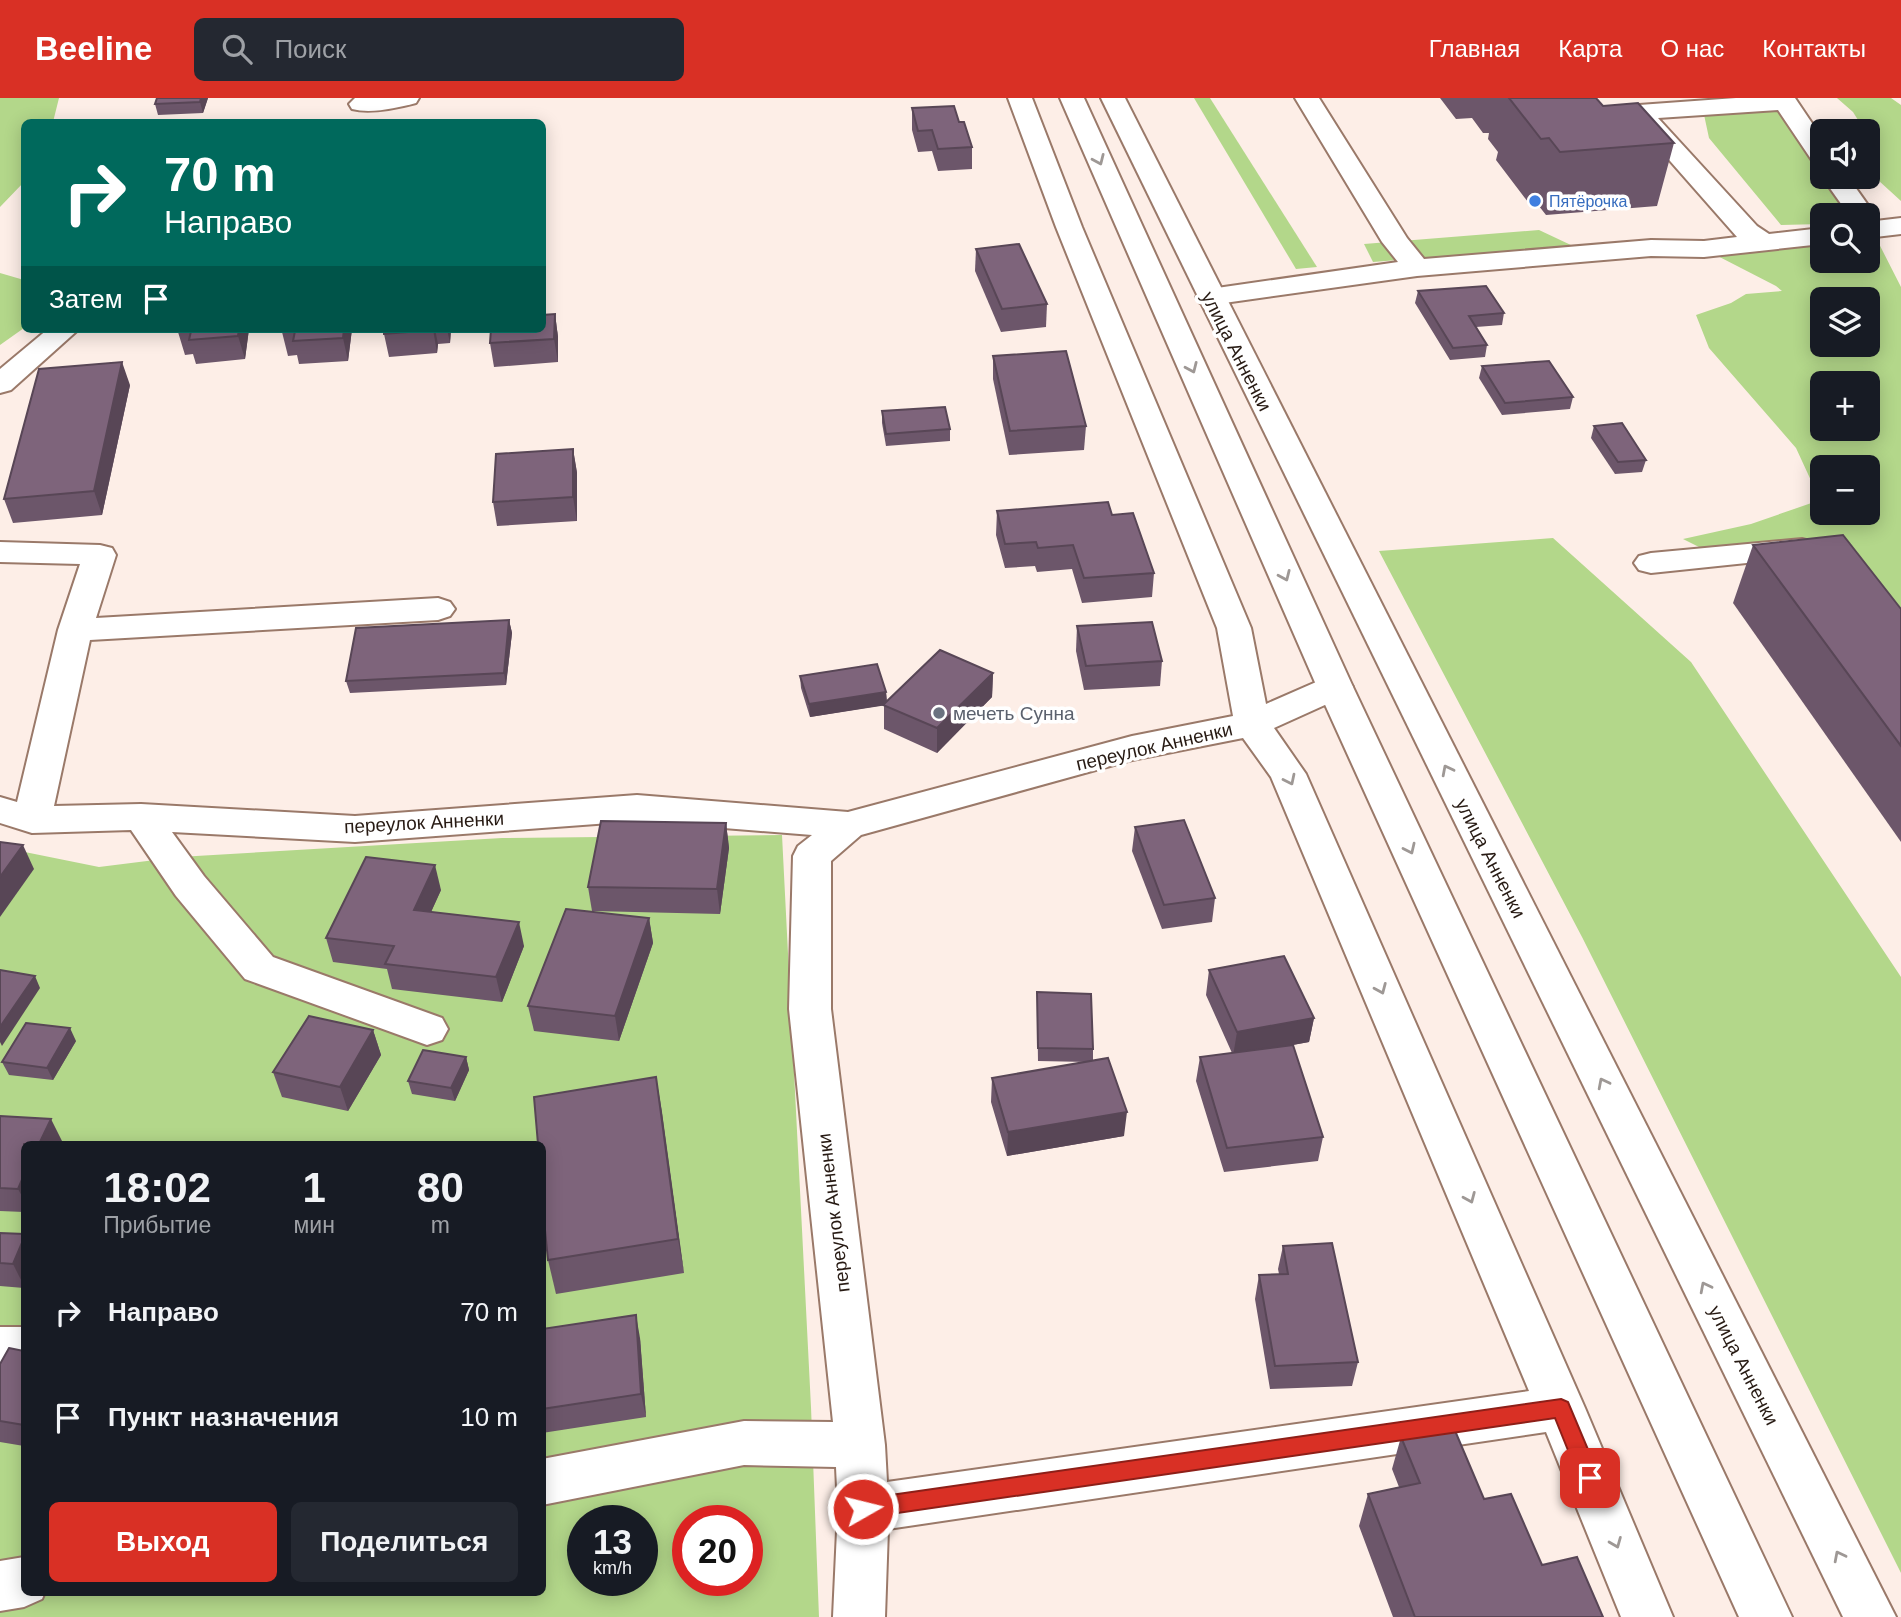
<!DOCTYPE html>
<html lang="ru">
<meta charset="utf-8">
<style>
:root{--surface:#171b24;--page:#242831;--text:#f1f3f6;--muted:#9ea1a6;--accent:#d93025}
body{margin:0;font-family:Arial,sans-serif;background:var(--page);color:var(--text);height:100vh;display:flex;flex-direction:column;font-size:26px;white-space:nowrap}
*{box-sizing:border-box;margin:0}
p{font-size:23px;color:var(--muted)}
.icon{flex:none;width:38px;height:38px;fill:none;stroke:currentColor;stroke-width:2;stroke-linecap:round;stroke-linejoin:round}
.map{position:relative;flex:1;overflow:hidden}
.sheet{position:absolute;left:21px;top:1043px;width:525px;height:455px;display:flex;flex-direction:column;background:var(--surface);border-radius:10px;box-shadow:0 4px 18px #0003}
.sheet>*{flex:none}
.top-card{position:absolute;left:21px;top:21px;width:525px;height:214px;border-radius:10px;box-shadow:0 4px 18px #0003;background:#00695c;color:#fff;overflow:hidden}
.controls{position:absolute;left:1810px;top:21px;display:grid;gap:14px}
.controls a{display:grid;place-items:center;width:70px;height:70px;border-radius:10px;background:var(--surface);box-shadow:0 4px 18px #0003;font-size:35px}
.speed{position:absolute;left:567px;top:1407px;display:flex;gap:14px;font-size:35px;font-weight:700;text-align:center}
.speed>*{display:grid;place-content:center;width:91px;height:91px;border-radius:50%;background:var(--surface);box-shadow:0 4px 18px #0003;line-height:1}
.speed small{font-size:18px;font-weight:400}
.speed .limit{border:10px solid #d22;background:#fff;color:#111}
.pin{position:absolute;display:grid;place-items:center;width:60px;height:60px;color:#fff;margin:-30px;border-radius:14px;box-shadow:0 4px 10px #0006}
.me{position:absolute;width:77px;margin:-38px;rotate:82deg;stroke-linejoin:round;filter:drop-shadow(0 0 5px #0008)}
.turn{display:flex;align-items:center;gap:24px;height:147px;padding:0 28px;font-size:32px}
.turn .icon{width:91px;height:91px;stroke-width:2.5}
.turn b{display:block;font-size:49px;line-height:60px}
.then{display:flex;align-items:center;height:66px;padding:0 28px;background:#0003;gap:14px;font-size:26px}
.eta{display:flex;justify-content:space-evenly;align-items:center;height:119px;text-align:center}
.eta b{font-size:42px;font-weight:800;line-height:49px}
.primary-button{display:flex;gap:14px;margin-top:auto;padding:14px 28px}
.primary-button a{flex:1;height:80px;border-radius:10px;background:var(--accent);color:#fff;font-size:28px;font-weight:800;line-height:80px;text-align:center}
.primary-button a+a{background:var(--page);color:var(--text)}
ul{padding:0;list-style:none}
li{display:flex;align-items:center;gap:21px;height:105px;padding:0 28px}
li div{flex:1}
li b{display:block;font-size:26px}
li em{font-style:normal}
header{display:flex;align-items:center;gap:42px;box-sizing:border-box;height:98px;padding:0 35px;background:var(--accent);color:#fff}
header strong{font-size:33px}
nav{display:flex;gap:38px;margin-inline-start:auto;font-size:24px}
.search{width:490px;height:63px;background:var(--page);display:flex;align-items:center;gap:18px;box-sizing:border-box;padding:0 24px;border-radius:10px;color:var(--muted);font-size:26px}
.map>svg:first-child{display:block}
.green{fill:#b3d78a;fill-rule:evenodd}
.lines{fill:none;stroke-linecap:round;stroke-linejoin:round}
.minor-casing{stroke:#9a7969;stroke-width:4}
.major-casing{stroke:#9a7969;stroke-width:4}
.minor{fill:#fff;fill-rule:evenodd}
.major{fill:#fff;fill-rule:evenodd}
.wall{fill:#6c566a}
.shaded-wall{fill:#584656}
.building{fill:#7e647b;stroke:#584656;stroke-width:2}
.oneway{stroke:#9e9895}
.route{fill:#d93025;stroke:#8d1f18;stroke-width:2}
.shop-dot{fill:#3f7fe0;stroke:#fff;stroke-width:2.5}
.worship-dot{fill:#6b7280;stroke:#fff;stroke-width:2.5}
.labels{text-anchor:middle;stroke-width:7;stroke-linejoin:round;paint-order:stroke}
.far-shop-label{font-size:16px;fill:#366cbe;stroke:#fff;text-anchor:start}
.street-label{font-size:19px;fill:#271a13;stroke:#fff}
.worship-label{font-size:19px;fill:#5b616d;stroke:#fff;text-anchor:start}
</style>
<header>
<strong>Beeline</strong>
<div class="search"><svg class="icon" aria-label="search" viewBox="0 0 24 24"><circle cx="10" cy="10" r="6"/><path d="M15 15l6 6"/></svg>Поиск</div>
<nav><a>Главная</a><a>Карта</a><a>О нас</a><a>Контакты</a></nav>
</header>
<div class="map">
<svg width="1901" height="1519" viewBox="0 0 1901 1519">
<rect width="100%" height="100%" fill="#fdeee7"/>
<g class="green">
<path d="M0,0H59L53,24H24V84L0,109Z"/>
<path d="M1194,0H1210L1317,169L1296,171Z"/>
<path d="M1837,0H1891L1901,7V103L1867,72V60L1873,46L1853,14Z"/>
<path d="M1785,4L1822,59V79H1835L1862,117H1822V126L1781,127L1709,40L1703,12Z"/>
<path d="M1539,132L1573,148L1373,164L1364,146Z"/>
<path d="M1867,132H1872L1901,189V544L1829,449L1719,459L1683,441L1751,426L1820,402L1796,350L1709,250L1696,217L1731,205L1746,196L1782,193L1776,188L1704,151L1822,138V163H1867ZM1822,201H1867V247H1822ZM1822,285H1867V331H1822ZM1822,369H1867V415H1822Z"/>
<path d="M0,175L24,182V230L0,247Z"/>
<path d="M1553,440L1691,564L1901,879V1475L1582,839L1379,453Z"/>
<path d="M782,737L811,1309L819,1519H0V749L99,769L179,759L502,740ZM24,1046H542V1494H24ZM583,1423H642V1482H583ZM688,1423H747V1482H688Z"/>
</g>
<g class="lines">
<g class="minor-casing">
<g id="minor">
<path d="M419,0L416,5C397,10 371,16 352,11L349,6L355,0Z"/>
<path d="M1008,0H1032L1082,129L1251,530L1266,606L1323,581L1335,578L1347,581L1353,589L1347,597L1274,630L1306,676L1585,1310L1673,1519H1621L1546,1334L888,1431L885,1519H833L838,1411L836,1369L744,1367L542,1407V1361L744,1323L833,1324L789,911L793,758L798,748L812,737L637,723L355,744L172,734L204,778L273,859L442,920L448,931L442,942L427,947L245,881L176,798L131,732L32,735L0,725V699L17,704L58,532L80,466L0,464V444L100,447L112,450L116,457L96,520L438,500L450,504L455,511L450,518L438,522L90,542L54,708L141,706L355,718L637,697L848,714L1132,638L1233,618L1217,530L1056,129ZM1243,640L1271,679L1529,1293L887,1384L885,1347L831,911V763L861,737L1132,662Z"/>
<path d="M1295,0H1319L1407,140L1424,161L1651,142L1704,143L1737,139L1627,14L1630,9L1639,7L1736,0H1795L1822,40V67L1813,64L1778,12L1658,20L1757,128L1769,136L1822,130V146L1704,159L1651,158L1417,178L1210,207L1200,205L1196,199L1200,193L1210,191L1398,164L1382,144Z"/>
<path d="M1822,79H1848L1875,117L1871,123L1867,124V117H1849Z"/>
<path d="M1901,120V136L1867,140V124Z"/>
<path d="M48,231H79L11,292L0,295V271Z"/>
<path d="M1802,441L1814,444L1818,451L1814,458L1651,475L1639,472L1634,465L1639,458L1651,455Z"/>
<rect x="0" y="1229" width="24" height="42"/>
<path d="M24,1459V1494H45L42,1501L24,1509L0,1513V1463Z"/>
</g>
</g>
<g class="major-casing">
<g id="major">
<path d="M1060,0H1084L1353,589L1792,1519H1739L1317,589Z"/>
<path d="M1101,0H1125L1896,1519H1843Z"/>
</g>
</g>
<use href="#minor" class="minor"/>
<use href="#major" class="major"/>
</g>
<g class="wall">
<path d="M157,0H208L203,15L158,17L155,6Z"/>
<path d="M1440,0H1596L1603,8L1674,45L1657,108L1546,117L1535,103L1528,104L1496,62L1498,54L1488,41L1489,35H1483L1472,20L1456,21Z"/>
<path d="M912,10L959,24L972,49V71L938,73L932,53L918,54L912,32Z"/>
<path d="M976,151L1047,206L1046,229L1001,234L975,173Z"/>
<path d="M1418,193L1504,215L1502,227L1476,229L1487,247L1485,259L1450,262L1415,205Z"/>
<path d="M555,216L558,239V264L494,269L490,245Z"/>
<path d="M179,231H249L245,261L196,266L193,256L185,257L178,234Z"/>
<path d="M352,231L348,263L299,266L297,257L288,258L282,234Z"/>
<path d="M384,231H451L450,245L438,246L437,255L389,259L384,236Z"/>
<path d="M993,258L1086,328L1084,352L1009,357L993,281Z"/>
<path d="M1482,268L1573,299L1570,311L1502,317L1479,280Z"/>
<path d="M130,287L102,417L13,425L4,401Z"/>
<path d="M882,313L950,331V343L886,348L882,325Z"/>
<path d="M1594,328L1646,362L1642,374L1615,376L1591,340Z"/>
<path d="M573,351L577,375V423L497,428L493,404Z"/>
<path d="M997,413L1112,417L1154,475L1152,499L1082,505L1072,471L1037,474L1035,468L1005,470L996,437Z"/>
<path d="M1753,447L1901,511V744L1733,505Z"/>
<path d="M509,522L512,535L506,587L350,595L346,583Z"/>
<path d="M1077,528L1162,563L1160,588L1084,592L1076,553Z"/>
<path d="M993,575L992,599L937,655L884,631V607L810,619L801,590L800,578L886,594L887,604Z"/>
<path d="M726,725L729,750L720,816L592,813L588,789Z"/>
<path d="M1135,729L1215,800L1212,824L1162,831L1132,753Z"/>
<path d="M441,792L431,814L524,848L502,904L392,891L387,871L333,864L326,840Z"/>
<path d="M649,820L653,845L619,943L534,933L528,908Z"/>
<path d="M1209,872L1314,920L1309,944L1292,947L1323,1039L1318,1063L1224,1074L1196,983L1200,959L1232,955L1206,897Z"/>
<path d="M1037,894L1093,951V963L1124,1038L1007,1058L991,1004L992,980L1088,964L1038,963Z"/>
<path d="M373,932L381,957L348,1013L282,999L273,974Z"/>
<path d="M76,943L53,982L9,977L2,964Z"/>
<path d="M466,959L469,972L455,1003L412,996L408,983Z"/>
<path d="M656,979L684,1175L556,1196L548,1162Z"/>
<path d="M0,1018L63,1045V1046H24V1114L0,1113Z"/>
<path d="M0,1135L24,1136V1190L0,1188Z"/>
<path d="M1283,1148L1358,1264L1352,1288L1270,1291L1255,1201L1259,1177L1279,1176L1278,1171Z"/>
<path d="M542,1231L640,1240L646,1319L542,1335Z"/>
<path d="M24,1253V1348L0,1344V1266Z"/>
<path d="M1401,1339L1484,1401L1542,1467L1603,1519H1393L1359,1428L1368,1396L1399,1389L1392,1371Z"/>
</g>
<g class="shaded-wall">
<path d="M201,0H208L203,15L200,4Z"/>
<path d="M555,216L558,239V264L554,241Z"/>
<path d="M239,231H249L245,261L238,238Z"/>
<path d="M344,231H352L348,263L343,240Z"/>
<path d="M433,231H435L438,246L437,255Z"/>
<path d="M447,231H451L450,245Z"/>
<path d="M122,264L130,287L102,417L94,393Z"/>
<path d="M573,351L577,375V423L573,399Z"/>
<path d="M509,522L512,535L506,587L504,575Z"/>
<path d="M993,575L992,599L937,655V630Z"/>
<path d="M886,594L887,607L810,619L809,606Z"/>
<path d="M726,725L729,750L720,816L717,791Z"/>
<path d="M23,747L34,771L0,819V779Z"/>
<path d="M435,767L441,792L421,836L414,812Z"/>
<path d="M649,820L653,845L619,943L615,918Z"/>
<path d="M519,824L524,848L502,904L496,879Z"/>
<path d="M35,878L40,890L2,948L0,944V929Z"/>
<path d="M1314,920L1309,944L1233,958L1237,934Z"/>
<path d="M70,930L76,943L53,982L47,970Z"/>
<path d="M373,932L381,957L348,1013L340,989Z"/>
<path d="M466,959L469,972L455,1003L451,990Z"/>
<path d="M656,979L662,1014L684,1175L678,1141Z"/>
<path d="M1127,1014L1124,1038L1007,1058L1008,1034Z"/>
<path d="M51,1021L63,1045V1046H39Z"/>
<path d="M24,1077V1102L18,1091Z"/>
<path d="M24,1140V1188L13,1166Z"/>
<path d="M636,1217L640,1240L646,1319L641,1296Z"/>
</g>
<g class="building">
<path d="M157,0H201L200,4L155,6Z"/>
<path d="M1509,0H1596L1603,8L1638,5L1674,45L1560,54L1549,40L1541,41Z"/>
<path d="M954,8L959,24H964L972,49L938,51L932,32L918,33L912,10Z"/>
<path d="M1019,146L1047,206L1002,211L976,151Z"/>
<path d="M1486,188L1504,215L1469,218L1487,247L1453,250L1418,193Z"/>
<path d="M555,216L554,241L490,245L491,231H542V217Z"/>
<path d="M179,231H239L238,238L189,242L191,233L178,234Z"/>
<path d="M283,231H344L343,240L293,243L295,233L282,234Z"/>
<path d="M384,231H433V232L384,236Z"/>
<path d="M1066,253L1086,328L1010,333L993,258Z"/>
<path d="M1549,263L1573,299L1505,305L1482,268Z"/>
<path d="M122,264L94,393L4,401L39,271Z"/>
<path d="M945,309L950,331L886,336L882,313Z"/>
<path d="M1622,325L1646,362L1618,364L1594,328Z"/>
<path d="M573,351V399L493,404L496,356Z"/>
<path d="M1108,404L1112,417L1133,415L1154,475L1084,480L1073,447L1038,450L1036,444L1005,446L997,413Z"/>
<path d="M1843,437L1901,511V648L1753,447Z"/>
<path d="M509,522L504,575L346,583L356,530Z"/>
<path d="M1152,524L1162,563L1086,568L1077,528Z"/>
<path d="M940,552L993,575L937,630L883,607Z"/>
<path d="M877,566L886,594L809,606L800,578Z"/>
<path d="M1184,722L1215,800L1164,807L1135,729Z"/>
<path d="M601,723L726,725L717,791L588,789Z"/>
<path d="M0,744L23,747L0,779Z"/>
<path d="M366,759L435,767L414,812L519,824L496,879L385,866L394,848L326,840Z"/>
<path d="M566,811L649,820L615,918L528,908Z"/>
<path d="M1284,858L1314,920L1237,934L1209,872Z"/>
<path d="M0,872L35,878L0,929Z"/>
<path d="M1037,894L1091,896L1093,951L1038,950Z"/>
<path d="M309,918L373,932L340,989L273,974Z"/>
<path d="M26,925L70,930L47,970L2,964Z"/>
<path d="M1293,947L1323,1039L1227,1050L1200,959Z"/>
<path d="M423,952L466,959L451,990L408,983Z"/>
<path d="M1108,960L1127,1014L1008,1034L992,980Z"/>
<path d="M656,979L678,1141L548,1162L542,1102V1046H538L534,999Z"/>
<path d="M0,1018L51,1021L39,1046H24V1077L18,1091L0,1090Z"/>
<path d="M0,1135L24,1136V1140L13,1166L0,1165Z"/>
<path d="M1332,1145L1358,1264L1275,1268L1259,1177L1288,1176L1283,1148Z"/>
<path d="M636,1217L641,1296L542,1311V1231Z"/>
<path d="M9,1250L24,1253V1327L0,1323V1266Z"/>
<path d="M1453,1328L1484,1401L1511,1396L1542,1467L1577,1459L1603,1519H1415L1368,1396L1420,1385L1401,1339Z"/>
</g>
<defs><path id="oneway-chevron" d="M-2-3.5L2.5 0L-2 3.5" fill="none" stroke-width="1.6" stroke-linecap="round" stroke-linejoin="round" transform="scale(1.75)"/></defs>
<g class="oneway">
<use href="#oneway-chevron" transform="translate(1099 62) rotate(66)"/>
<use href="#oneway-chevron" transform="translate(1192 270) rotate(66)"/>
<use href="#oneway-chevron" transform="translate(1285 478) rotate(66)"/>
<use href="#oneway-chevron" transform="translate(1447 672) rotate(-117)"/>
<use href="#oneway-chevron" transform="translate(1290 682) rotate(64)"/>
<use href="#oneway-chevron" transform="translate(1410 751) rotate(65)"/>
<use href="#oneway-chevron" transform="translate(1381 891) rotate(67)"/>
<use href="#oneway-chevron" transform="translate(1603 985) rotate(-117)"/>
<use href="#oneway-chevron" transform="translate(1470 1100) rotate(67)"/>
<use href="#oneway-chevron" transform="translate(1705 1189) rotate(-117)"/>
<use href="#oneway-chevron" transform="translate(1616 1445) rotate(68)"/>
<use href="#oneway-chevron" transform="translate(1839 1458) rotate(-117)"/>
</g>
<path class="route" d="M1561,1301L1568,1304L1600,1380L1597,1387L1590,1389L1582,1387L1555,1320L863,1420L856,1418L853,1411L856,1404L863,1401Z"/>
<circle class="shop-dot" cx="1535" cy="103" r="7"/>
<circle class="worship-dot" cx="939" cy="615" r="7"/>
<g class="labels">
<g class="far-shop-label">
<text x="1549" y="109">Пятёрочка</text>
</g>
<g class="street-label">
<text transform="translate(1237 253) rotate(63)" y="7">улица Анненки</text>
<text transform="translate(1154 648) rotate(-13)" y="7">переулок Анненки</text>
<text transform="translate(424 724) rotate(-3)" y="7">переулок Анненки</text>
<text transform="translate(1491 760) rotate(63)" y="7">улица Анненки</text>
<text transform="translate(833 1115) rotate(-97)" y="7">переулок Анненки</text>
<text transform="translate(1744 1267) rotate(63)" y="7">улица Анненки</text>
</g>
<g class="worship-label">
<text x="953" y="622">мечеть Сунна</text>
</g>
</g>
</svg>
<div class="controls">
<a><svg class="icon" aria-label="sound" viewBox="0 0 24 24"><path d="M4 9h4l5-4v14l-5-4H4zM17 9q2 3 0 6"/></svg></a>
<a><svg class="icon" aria-label="search" viewBox="0 0 24 24"><circle cx="10" cy="10" r="6"/><path d="M15 15l6 6"/></svg></a>
<a><svg class="icon" aria-label="layers" viewBox="0 0 24 24"><path d="M12 4l9 5-9 5-9-5zM3 14l9 5 9-5"/></svg></a>
<a>+</a>
<a>−</a>
</div>
<div class="speed"><div>13<small>km/h</small></div><div class="limit">20</div></div>
<div class="pin" style="left:1590px;top:1380px;background:#d93025"><svg class="icon" aria-label="arrive" viewBox="0 0 24 24"><path d="M6 21V4h12l-3 4 3 4H6"/></svg></div>
<svg class="me" style="left:863px;top:1411px" viewBox="-20 -20 40 40"><circle r="17" fill="#d93025" stroke="#fff" stroke-width="3"/><path d="M0-11L8 9 0 5-8 9z" fill="#fff"/></svg>
<div class="top-card">
<div class="turn"><svg class="icon" aria-label="right" viewBox="0 0 24 24"><path d="M7 20v-9h11M14 6l5 5-5 5"/></svg><div><b>70 m</b>Направо</div></div>
<div class="then">Затем<svg class="icon" aria-label="arrive" viewBox="0 0 24 24"><path d="M6 21V4h12l-3 4 3 4H6"/></svg></div>
</div>
<section class="sheet">
<div class="eta">
<div><b>18:02</b><p>Прибытие</p></div>
<div><b>1</b><p>мин</p></div>
<div><b>80</b><p>m</p></div>
</div>
<ul>
<li><svg class="icon" aria-label="right" viewBox="0 0 24 24"><path d="M7 20v-9h11M14 6l5 5-5 5"/></svg><div><b>Направо</b></div><em>70 m</em></li>
<li><svg class="icon" aria-label="arrive" viewBox="0 0 24 24"><path d="M6 21V4h12l-3 4 3 4H6"/></svg><div><b>Пункт назначения</b></div><em>10 m</em></li>
</ul>
<div class="primary-button"><a>Выход</a><a>Поделиться</a></div>
</section>
</div>
